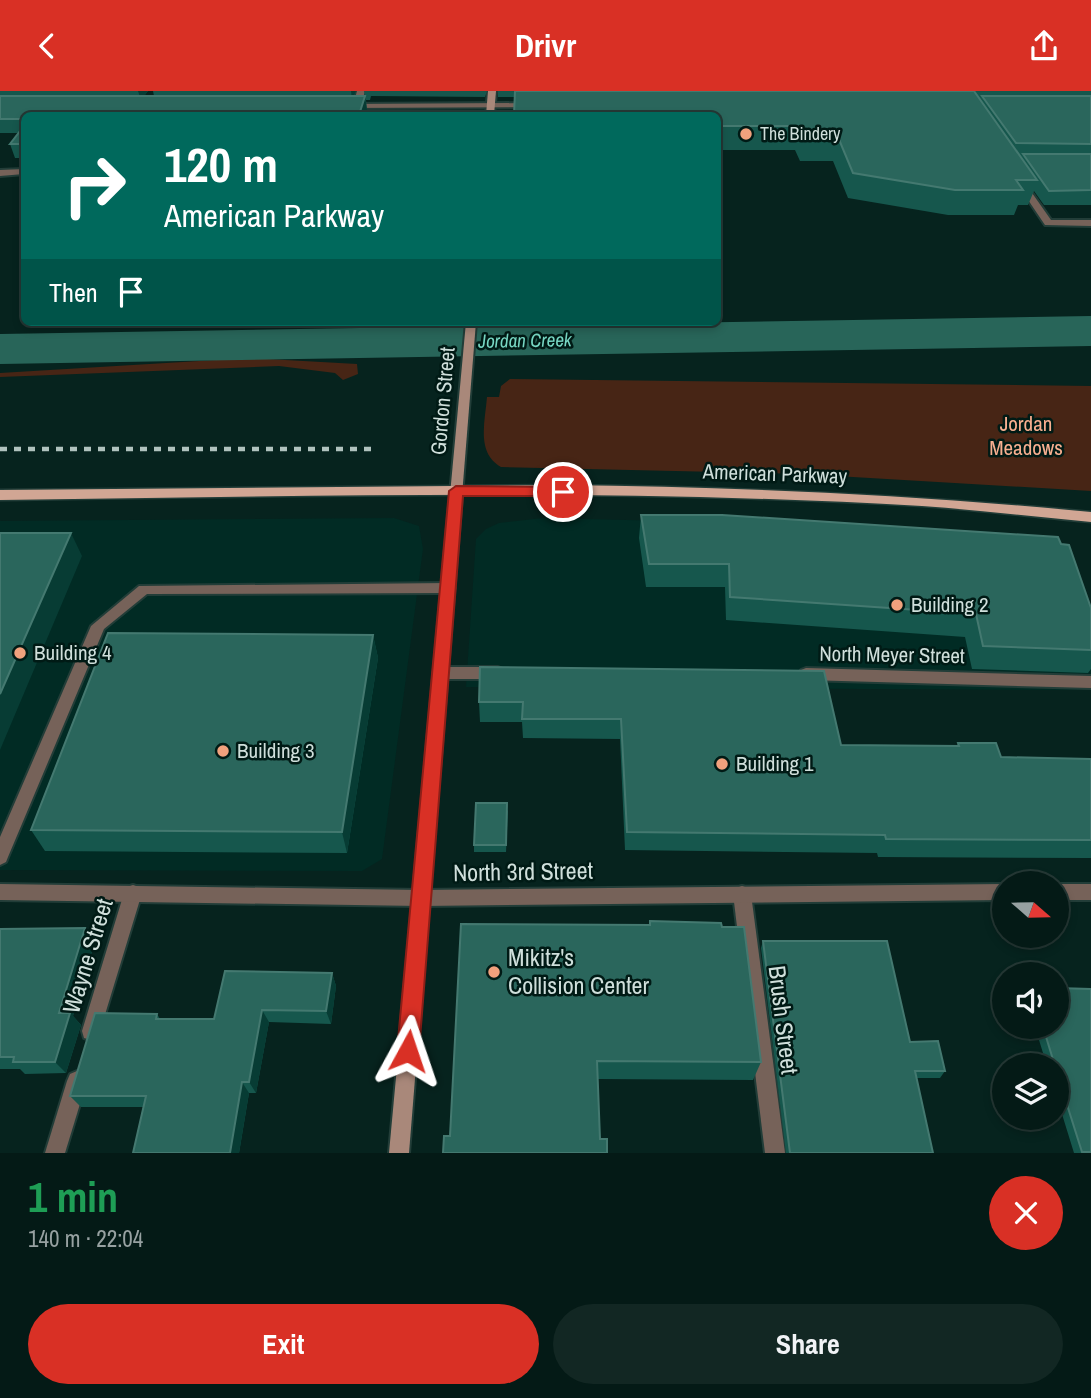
<!DOCTYPE html>
<meta charset="utf-8">
<style>
:root{--surface:#041a16;--page:#122723;--text:#f1f3f6;--muted:#97a1a1;--line:#253835;--accent:#d93025}
body{margin:0;font-family:"Archivo Narrow",sans-serif;background:var(--page);color:var(--text);height:100vh;display:flex;flex-direction:column;font-size:26px;white-space:nowrap}
*{box-sizing:border-box;margin:0}
p{font-size:23px;color:var(--muted)}
.icon{flex:none;width:38px;height:38px;fill:none;stroke:currentColor;stroke-width:2;stroke-linecap:round;stroke-linejoin:round}
.map{position:relative;height:1062px;overflow:hidden}
.details{display:flex;flex-direction:column;background:var(--surface);flex:1}
.details>*{flex:none}
.hud{position:absolute;left:21px;top:21px;width:700px;height:214px;border-radius:10px;box-shadow:0 4px 10px #0003,0 0 0 2px var(--line);background:#00695c;color:#fff;overflow:hidden}
.needle{width:46px;rotate:110deg}
.buttons{position:absolute;left:992px;top:780px;display:grid;gap:14px}
.buttons a{display:grid;place-items:center;width:77px;height:77px;border-radius:50%;background:var(--surface);box-shadow:0 4px 10px #0003,0 0 0 2px var(--line);font-size:35px}
.pin{position:absolute;display:grid;place-items:center;width:60px;height:60px;color:#fff;margin:-30px;border:4px solid #fff;border-radius:50%;box-shadow:0 2px 7px #0007}
.me{position:absolute;width:77px;margin:-38px;rotate:5deg;stroke-linejoin:round;filter:drop-shadow(0 0 5px #0008)}
.turn{display:flex;align-items:center;gap:24px;height:147px;padding:0 28px;font-size:32px}
.turn .icon{width:91px;height:91px;stroke-width:2.5}
.turn b{display:block;font-size:49px;line-height:60px}
.then{display:flex;align-items:center;height:66px;padding:0 28px;background:#0003;gap:14px;font-size:26px}
.round{display:grid;place-items:center;flex:none;width:74px;height:74px;border-radius:37px;background:var(--page)}
.summary{display:flex;align-items:center;justify-content:space-between;height:119px;padding:0 28px}
h1{font-size:42px;font-weight:800;line-height:52px;color:#1e9e55}
.primary-button{display:flex;gap:14px;margin-top:auto;padding:14px 28px}
.primary-button a{flex:1;height:80px;border-radius:42px;background:var(--accent);color:#fff;font-size:28px;font-weight:800;line-height:80px;text-align:center}
.primary-button a+a{background:var(--page);color:var(--text)}
header{display:flex;justify-content:space-between;align-items:center;height:91px;padding:0 28px;background:var(--accent);color:#fff;font-size:32px;font-weight:800}
.map>svg:first-child{display:block}
.built{fill:#012b24}
.green{fill:#472515}
.lines{fill:none;stroke-linecap:round;stroke-linejoin:round}
.river{fill:#286559;fill-rule:evenodd}
.lane-casing{stroke:#223d38;stroke-width:4}
.street-casing{stroke:#223d38;stroke-width:4}
.secondary-casing{stroke:#223d38;stroke-width:4}
.primary-casing{stroke:#223d38;stroke-width:3}
.lane{fill:#766259;fill-rule:evenodd}
.street{fill:#766259;fill-rule:evenodd}
.secondary{fill:#a9887a;fill-rule:evenodd}
.primary{fill:#d1a694;fill-rule:evenodd}
.rail{stroke:#b0c2be;stroke-width:4.5;stroke-dasharray:7 7;stroke-linecap:butt}
.wall{fill:#16574d}
.shaded-wall{fill:#073c34}
.building{fill:#2a665c;stroke:#447970;stroke-width:2}
.route{fill:#d93025;stroke:#8d1f18;stroke-width:2}
.poi-dot{fill:#f1a17d;stroke:#001a15;stroke-width:2.5}
.labels{text-anchor:middle;stroke-width:5;stroke-linejoin:round;paint-order:stroke}
.far-poi-label{font-size:18px;fill:#cfdfdb;stroke:#001a15;text-anchor:start}
.far-water-label{font-size:19px;font-style:italic;fill:#77d7c3;stroke:#001a15}
.street-label{font-size:21px;fill:#cfdfdb;stroke:#001a15}
.park-label{font-size:21px;fill:#f8af90;stroke:#001a15}
.poi-label{font-size:21px;fill:#cfdfdb;stroke:#001a15;text-anchor:start}
.near-street-label{font-size:24px;fill:#cfdfdb;stroke:#001a15}
.near-poi-label{font-size:24px;fill:#cfdfdb;stroke:#001a15;text-anchor:start}
</style>
<header><svg class="icon" aria-label="back" viewBox="0 0 24 24"><path d="M15 5l-7 7 7 7"/></svg>Drivr<svg class="icon" aria-label="share" viewBox="0 0 24 24"><path d="M12 15V3M7 8l5-5 5 5M5 13v7h14v-7"/></svg></header>
<div class="map">
<svg width="1091" height="1062" viewBox="0 0 1091 1062">
<rect width="100%" height="100%" fill="#06231e"/>
<g class="built">
<path d="M394,427L419,435L423,458L382,768L362,780L0,779V430Z"/>
<path d="M543,427L711,431L1091,554V599L466,596L476,448L486,438L499,432Z"/>
</g>
<g class="green">
<path d="M249,267L357,273L358,283L343,289L335,282L279,275L0,286V282Z"/>
<path d="M510,288L1091,295V400L802,383L501,376C476,362 485,331 487,306H499L501,295Z"/>
</g>
<g class="lines">
<path class="river" d="M1091,225V255L0,273V243Z"/>
<g class="lane-casing">
<g id="lane">
<path d="M357,0H365L361,15L357,17L353,15Z"/>
<path d="M24,78V83L0,85V79Z"/>
<path d="M448,492L455,497L448,502L147,503L104,538L8,766L6,771L0,774V746L91,535L139,495Z"/>
<path d="M440,576H498L503,578L505,582L503,586L498,588H440L435,586L433,582L435,578Z"/>
<path d="M806,577L1091,585V597L806,589L801,587L799,583L801,579Z"/>
<path d="M133,794L139,796L142,802L100,940L98,947L91,949L84,947L82,940L124,802L127,796Z"/>
<path d="M742,795L748,797L751,803L785,1062H765L733,803L736,797Z"/>
<path d="M77,980L84,983L87,990L65,1062H45L67,990L70,983Z"/>
</g>
</g>
<g class="street-casing">
<g id="street">
<path d="M533,12L537,14L536,16L347,17L343,15L347,13Z"/>
<path d="M1019,92H1025L1051,129H1091V135L1045,134L1018,94Z"/>
<path d="M0,793L421,799L1004,793V809L421,815L0,809Z"/>
<rect x="1057" y="793" width="34" height="16"/>
</g>
</g>
<g class="secondary-casing">
<g id="secondary">
<path d="M488,0H496L494,24H486Z"/>
<path d="M466,231H476L409,1062H389Z"/>
</g>
</g>
<g class="primary-casing">
<path id="primary" d="M562,394C741,396 913,404 1091,421V431C1035,426 978,419 922,415C615,397 307,405 0,409V399Z"/>
</g>
<use href="#lane" class="lane"/>
<use href="#street" class="street"/>
<use href="#secondary" class="secondary"/>
<use href="#primary" class="primary"/>
<path class="rail" d="M0,358H371"/>
</g>
<g class="wall">
<path d="M0,0H148L144,5H154L153,0H356L354,5H365L364,0H487L485,6L371,5L370,9H366L367,19L24,24V67H15L10,53L18,42H0Z"/>
<path d="M498,0H1091V114H1044L1034,100L1028,114H1018L1014,124H948L848,107L833,70H800L795,59H718V24L515,6H498Z"/>
<path d="M718,73L720,83L718,102Z"/>
<path d="M641,424L1061,453L1091,517V578L1088,582L972,578L965,546L726,529L725,496H646L639,447Z"/>
<path d="M373,544L378,567L347,762L45,760L31,739Z"/>
<path d="M480,576L841,654L957,655L958,652L1001,666L1091,668V767L878,766L877,762L625,759L620,648L523,647L522,631H480L479,611Z"/>
<path d="M508,719L506,761H474V754Z"/>
<path d="M650,830L722,836L761,971L753,989L598,988L600,1048L450,1045L649,834Z"/>
<path d="M85,837L95,850L73,925L81,934L66,982L25,983L20,978H0V838Z"/>
<path d="M763,850L910,951L945,980L940,987H916L933,1062H786L761,857Z"/>
<path d="M332,882L336,895L331,933L269,931L256,1002H249L239,1062H133L143,1016H81L70,1005L157,923L160,928H214Z"/>
<path d="M1091,898V1062H1074L1057,1007V975H1047L1035,936H1057Z"/>
</g>
<g class="shaded-wall">
<path d="M138,0H148L141,9Z"/>
<path d="M351,0H356L352,9Z"/>
<path d="M365,5L367,19L365,24H359Z"/>
<path d="M71,442L82,465L0,659V603Z"/>
<path d="M373,544L378,567L347,762L342,741Z"/>
<path d="M85,837L95,850L73,925L81,934L66,982L55,971L59,922Z"/>
<path d="M332,882L336,895L331,933L326,920Z"/>
<path d="M262,919L269,931L256,1002L249,991Z"/>
<path d="M242,991L249,1002L239,1062H230Z"/>
</g>
<g class="building">
<path d="M515,0H974L1037,89H1016L1023,99H955L853,82L838,46H804L800,35H718V24H514Z"/>
<path d="M0,5H365L359,24H24V28H0Z"/>
<path d="M982,5H1091V53L1016,52Z"/>
<path d="M24,35V53H10Z"/>
<path d="M1023,63H1091V99L1049,100Z"/>
<path d="M641,424H722L1058,446L1061,453L1069,454L1091,517V559L983,555L976,523L730,506L729,473H649Z"/>
<path d="M0,442H71L0,603Z"/>
<path d="M108,542L373,544L342,741L31,739Z"/>
<path d="M480,576L824,580L841,654L959,655L958,652H996L1001,666L1091,668V749L886,748L885,744L627,741L621,628H522L523,611H479Z"/>
<path d="M476,712H507L506,754H474Z"/>
<path d="M650,830L721,832L722,836H744L761,971L597,970L600,1048H607V1062H443L444,1045H450L461,833L650,834Z"/>
<path d="M85,837L59,922H70L55,971H13L14,966H0V838Z"/>
<path d="M763,850H887L910,951L938,950L945,980H915L933,1062H790Z"/>
<path d="M225,880L332,882L326,920L262,919L249,991H242L230,1062H133L146,1005H70L95,922L157,923L156,928H214Z"/>
<path d="M1057,897L1091,898V1061H1082L1057,982V975H1055L1043,936H1057Z"/>
</g>
<path class="route" d="M456,395L563,396L570,401L563,405H463L419,960L416,968L408,971L400,968L397,960L449,400Z"/>
<g class="poi-dot">
<circle cx="746" cy="43" r="7"/>
<circle cx="897" cy="514" r="7"/>
<circle cx="20" cy="562" r="7"/>
<circle cx="223" cy="660" r="7"/>
<circle cx="722" cy="673" r="7"/>
<circle cx="494" cy="881" r="7"/>
</g>
<g class="labels">
<g class="far-poi-label">
<text x="760" y="49">The Bindery</text>
</g>
<g class="far-water-label">
<text transform="translate(525 249) rotate(-1)" y="7">Jordan Creek</text>
</g>
<g class="street-label">
<text transform="translate(443 310) rotate(-85)" y="7">Gordon Street</text>
<text transform="translate(775 383) rotate(2)" y="7">American Parkway</text>
<text transform="translate(892 564) rotate(1)" y="7">North Meyer Street</text>
</g>
<g class="park-label">
<text x="1026" y="340">Jordan<tspan x="1026" dy="24">Meadows</tspan></text>
</g>
<g class="poi-label">
<text x="911" y="521">Building 2</text>
<text x="34" y="569">Building 4</text>
<text x="237" y="667">Building 3</text>
<text x="736" y="680">Building 1</text>
</g>
<g class="near-street-label">
<text transform="translate(523 781) rotate(-1)" y="8">North 3rd Street</text>
<text transform="translate(88 865) rotate(-73)" y="8">Wayne Street</text>
<text transform="translate(783 929) rotate(83)" y="8">Brush Street</text>
</g>
<g class="near-poi-label">
<text x="508" y="875">Mikitz's<tspan x="508" dy="28">Collision Center</tspan></text>
</g>
</g>
</svg>
<div class="buttons">
<a><svg class="needle" viewBox="-14 -14 28 28"><path d="M0-13l5 13h-10z" fill="#e53935"/><path d="M0 13l5-13h-10z" fill="#97a1a1"/></svg></a>
<a><svg class="icon" aria-label="sound" viewBox="0 0 24 24"><path d="M4 9h4l5-4v14l-5-4H4zM17 9q2 3 0 6"/></svg></a>
<a><svg class="icon" aria-label="layers" viewBox="0 0 24 24"><path d="M12 4l9 5-9 5-9-5zM3 14l9 5 9-5"/></svg></a>
</div>
<div class="pin" style="left:563px;top:401px;background:#d93025"><svg class="icon" aria-label="arrive" viewBox="0 0 24 24"><path d="M6 21V4h12l-3 4 3 4H6"/></svg></div>
<svg class="me" style="left:408px;top:960px" viewBox="-20 -20 40 40"><path d="M0-17L14 15 0 8-14 15z" fill="#d93025" stroke="#fff" stroke-width="4"/></svg>
<div class="hud">
<div class="turn"><svg class="icon" aria-label="right" viewBox="0 0 24 24"><path d="M7 20v-9h11M14 6l5 5-5 5"/></svg><div><b>120 m</b>American Parkway</div></div>
<div class="then">Then<svg class="icon" aria-label="arrive" viewBox="0 0 24 24"><path d="M6 21V4h12l-3 4 3 4H6"/></svg></div>
</div>
</div>
<section class="details">
<div class="summary"><div><h1>1 min</h1><p>140 m · 22:04</p></div><a class="round" style="background:#d93025;color:#fff"><svg class="icon" aria-label="close" viewBox="0 0 24 24"><path d="M6 6l12 12M18 6L6 18"/></svg></a></div>
<div class="primary-button"><a>Exit</a><a>Share</a></div>
</section>
